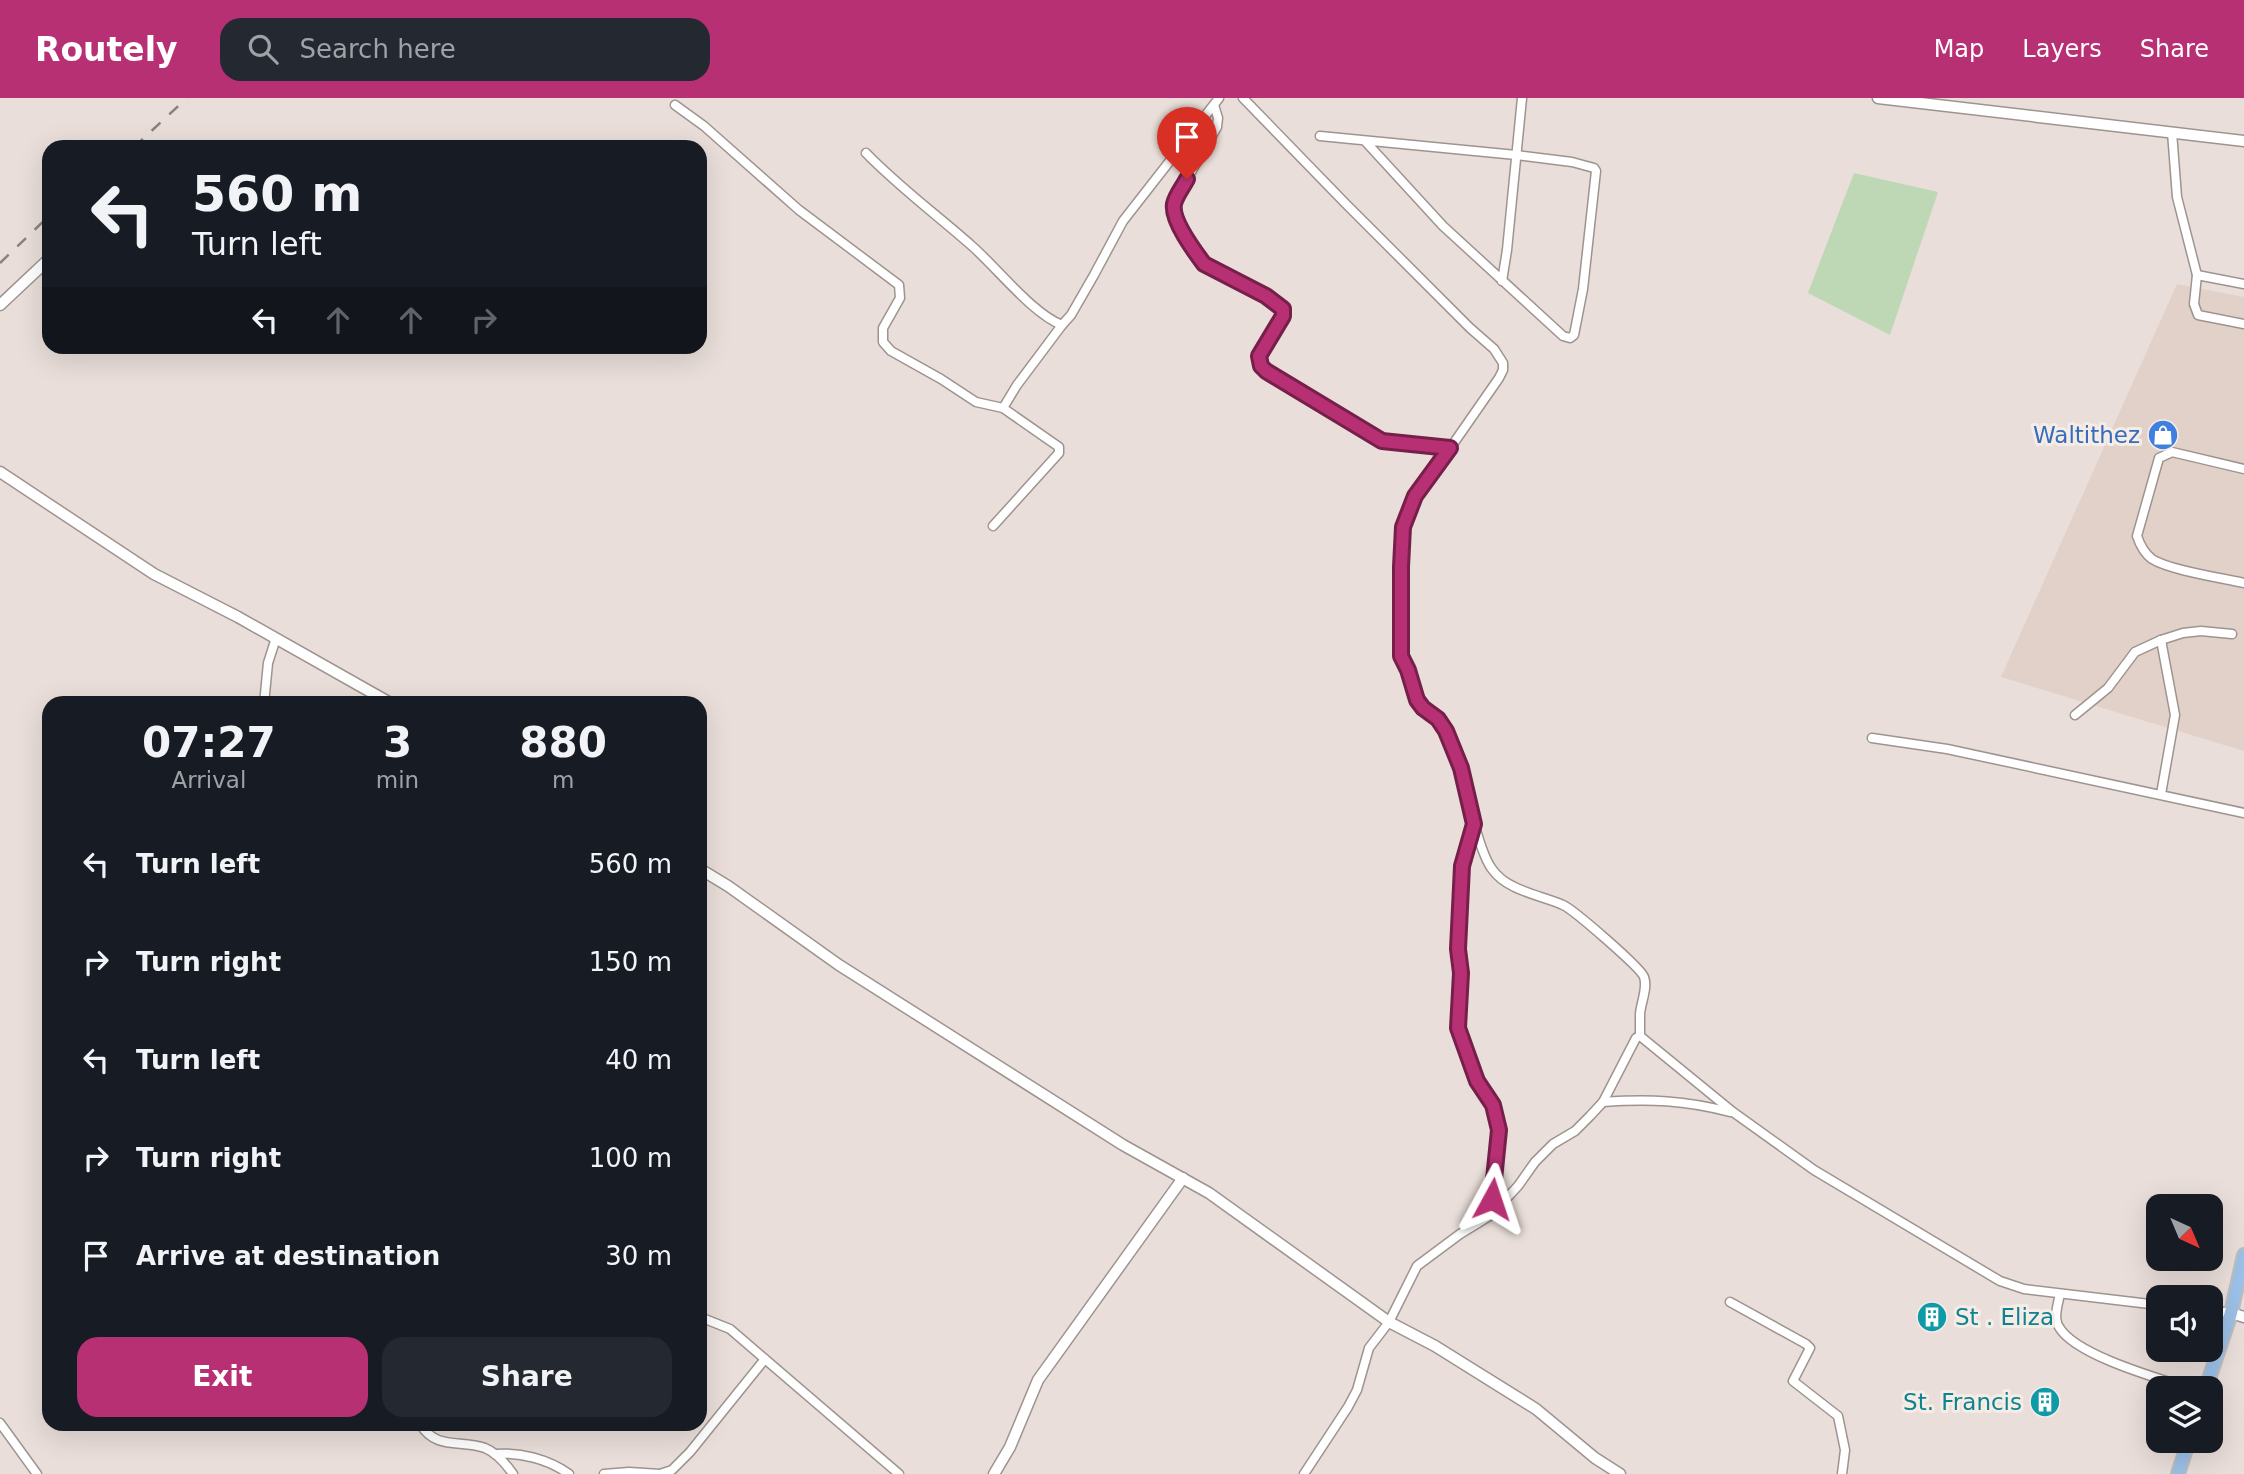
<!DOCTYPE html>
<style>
:root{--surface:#171b24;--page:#242831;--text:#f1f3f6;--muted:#9ea1a6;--accent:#b73073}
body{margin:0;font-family:"DejaVu Sans",sans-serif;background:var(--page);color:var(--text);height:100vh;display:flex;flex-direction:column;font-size:26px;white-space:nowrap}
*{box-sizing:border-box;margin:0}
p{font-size:23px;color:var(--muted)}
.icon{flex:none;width:38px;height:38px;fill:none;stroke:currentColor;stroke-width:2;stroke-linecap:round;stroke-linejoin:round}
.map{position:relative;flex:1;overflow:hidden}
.details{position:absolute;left:42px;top:598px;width:665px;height:735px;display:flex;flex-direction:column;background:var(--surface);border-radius:21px;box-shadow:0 7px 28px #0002}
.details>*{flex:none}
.banner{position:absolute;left:42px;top:42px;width:665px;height:214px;border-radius:21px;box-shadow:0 7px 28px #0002;background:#171b24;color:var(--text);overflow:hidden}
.needle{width:46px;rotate:136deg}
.fabs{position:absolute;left:2146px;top:1096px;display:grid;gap:14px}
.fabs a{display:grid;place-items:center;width:77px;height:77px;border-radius:14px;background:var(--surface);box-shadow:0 7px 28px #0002;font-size:35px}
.pin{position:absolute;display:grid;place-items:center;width:60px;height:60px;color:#fff;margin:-72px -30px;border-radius:50% 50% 50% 0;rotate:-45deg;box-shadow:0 0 7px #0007}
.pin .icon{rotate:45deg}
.me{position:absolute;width:77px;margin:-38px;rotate:5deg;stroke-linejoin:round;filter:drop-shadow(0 0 5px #0008)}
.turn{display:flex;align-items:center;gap:24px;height:147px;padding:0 35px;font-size:32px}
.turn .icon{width:91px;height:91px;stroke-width:2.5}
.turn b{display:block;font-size:49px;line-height:60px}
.lanes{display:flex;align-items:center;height:66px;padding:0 35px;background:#0003;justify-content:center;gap:35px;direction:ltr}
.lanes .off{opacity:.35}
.eta{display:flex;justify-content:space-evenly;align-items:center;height:119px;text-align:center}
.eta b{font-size:42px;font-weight:700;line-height:49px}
.button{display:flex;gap:14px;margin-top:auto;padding:14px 35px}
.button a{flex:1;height:80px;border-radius:21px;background:var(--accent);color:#fff;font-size:28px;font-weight:700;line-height:80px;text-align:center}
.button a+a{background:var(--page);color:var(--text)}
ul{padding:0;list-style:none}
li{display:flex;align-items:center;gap:21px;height:98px;padding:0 35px}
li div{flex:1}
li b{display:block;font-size:26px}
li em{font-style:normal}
header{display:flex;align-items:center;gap:42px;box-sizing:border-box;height:98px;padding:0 35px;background:var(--accent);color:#fff}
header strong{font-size:33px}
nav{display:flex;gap:38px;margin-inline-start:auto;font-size:24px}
.search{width:490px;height:63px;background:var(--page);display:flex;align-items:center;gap:18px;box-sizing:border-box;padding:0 24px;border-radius:21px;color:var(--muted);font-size:26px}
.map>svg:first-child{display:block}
.built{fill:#e2d1c8}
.green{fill:#bed8b5}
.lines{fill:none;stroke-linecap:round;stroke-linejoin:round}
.minor-casing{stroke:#9e948f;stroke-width:11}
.tertiary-casing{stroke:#9e948f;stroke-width:13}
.primary-casing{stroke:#bfbebd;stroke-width:16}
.minor{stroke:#fff;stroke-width:8}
.tertiary{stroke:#fff;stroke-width:10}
.primary{stroke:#9cc0e6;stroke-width:12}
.rail{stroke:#8a827f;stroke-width:2.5;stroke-dasharray:12 12;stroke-linecap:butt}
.route-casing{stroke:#771f4b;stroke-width:18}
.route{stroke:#b73073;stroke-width:12}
.labels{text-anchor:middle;stroke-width:6;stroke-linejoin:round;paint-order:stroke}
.shop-label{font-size:23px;fill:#366cbe;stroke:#f6ece6;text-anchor:end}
.culture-label{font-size:23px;fill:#0d838f;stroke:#f6ece6;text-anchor:start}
</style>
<header>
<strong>Routely</strong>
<div class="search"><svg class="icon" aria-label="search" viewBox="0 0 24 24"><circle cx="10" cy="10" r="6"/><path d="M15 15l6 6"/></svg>Search here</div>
<nav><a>Map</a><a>Layers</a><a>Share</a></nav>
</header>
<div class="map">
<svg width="2244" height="1376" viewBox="0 0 2244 1376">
<rect width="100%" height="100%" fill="#e9ded9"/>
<path class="built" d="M2177,186L2244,199V653L2001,579Z"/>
<path class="green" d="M1854,75L1938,94L1890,237L1808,195Z"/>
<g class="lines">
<g class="minor-casing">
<g id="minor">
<path d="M1243,0L1345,105L1470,230L1494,251L1503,265V272L1499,280L1410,408L1403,429L1401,447V558L1408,572L1417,602L1423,610L1438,621L1446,633L1461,670L1474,726L1462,768L1458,851L1461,875L1458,930L1477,983L1493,1007L1499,1033L1491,1117"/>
<path d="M675,7L704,28L799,112L899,187L900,200L883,230V244L891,253L941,281L976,304L1003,310L1059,349V355L993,428"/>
<path d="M1214,7L1218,20L1217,29L1179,95L1174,106V115L1204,166L1266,198L1283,211V218L1259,258L1261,268L1266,273L1382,343L1450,350"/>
<path d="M2172,34L2177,99L2197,177L2194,206L2198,217L2244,226"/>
<path d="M1320,38L1516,57L1572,64L1594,70L1596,73L1583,191L1574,237L1570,240L1563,238L1443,128L1365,43"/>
<path d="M866,55C899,89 937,117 972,148C997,170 1033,216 1062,227L1071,217L1094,177L1123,123L1219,0"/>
<path d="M2197,177L2244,186"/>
<path d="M1502,183L1507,152L1522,0"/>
<path d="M1003,310L1017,287L1062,227"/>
<path d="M2244,371L2172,354L2159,360L2137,438C2140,447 2144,455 2152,461C2169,472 2222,480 2244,485"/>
<path d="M264,606L268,565L276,540"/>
<path d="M2075,617L2108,590L2135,554L2161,542L2183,535L2201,533L2232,536"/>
<path d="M1872,640L1947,651L2244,715"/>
<path d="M2161,696L2175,617L2161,542"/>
<path d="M1474,726C1479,740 1483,759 1492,771C1507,793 1541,797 1563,807C1574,812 1641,870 1644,879C1648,890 1641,904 1640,916C1640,923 1640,930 1640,938"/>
<path d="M1603,1004C1650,1001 1684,1002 1730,1014"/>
<path d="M2060,1196C2058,1206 2053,1220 2059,1229C2075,1257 2157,1280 2188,1290"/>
<path d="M1730,1204L1806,1246L1810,1250L1793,1283L1838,1318L1845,1352L1842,1376"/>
<path d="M2210,1212L2231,1215"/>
<path d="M700,1219L730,1231L899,1376"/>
<path d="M0,1325L37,1376"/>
<path d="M420,1326C437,1353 460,1341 485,1350C497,1355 506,1366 513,1376"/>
<path d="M495,1356C520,1354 548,1361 569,1376"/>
<path d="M604,1376L629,1374L660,1376L672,1372L690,1354L765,1261"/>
<path d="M1304,1376L1348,1309L1357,1292L1369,1250L1389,1224L1417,1168L1460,1136L1491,1117L1518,1088L1535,1064L1553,1046L1575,1033L1590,1018L1603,1004L1636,940L1640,938L1733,1014L1814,1072L2000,1183L2024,1191L2158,1207"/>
</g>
</g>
<g class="tertiary-casing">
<g id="tertiary">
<path d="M1878,0L2244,43"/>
<path d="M0,207L49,161"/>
<path d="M0,374L154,476L238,519L392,606"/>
<path d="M700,771L728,788L839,867L1123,1047L1209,1095L1389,1224L1435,1248L1536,1311L1595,1360L1620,1376"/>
<path d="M2231,1215L2244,1219"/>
<path d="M994,1376L1010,1349L1038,1282L1183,1080"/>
</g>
</g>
<g class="primary-casing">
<g id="primary">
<path d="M2206,1290L2231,1215L2244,1157"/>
<path d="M2178,1376L2189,1342"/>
</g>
</g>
<use href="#minor" class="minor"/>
<use href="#tertiary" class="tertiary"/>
<use href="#primary" class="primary"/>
<g class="rail">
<path d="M134,49L187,0"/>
<path d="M0,165L49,118"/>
</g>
</g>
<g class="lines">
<g class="route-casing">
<path id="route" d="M1187,81C1183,89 1176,97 1174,106C1171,122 1195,154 1204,166L1266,198L1283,211V218L1259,258L1261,268L1266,273L1382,343L1450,350L1415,398L1403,429L1401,469V558L1408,572L1417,602L1423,610L1438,621L1446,633L1461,670L1474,726L1462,768L1458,851L1461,875L1458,930L1477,983L1493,1007L1499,1032L1492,1101"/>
</g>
<use href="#route" class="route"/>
</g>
<defs>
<g id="shop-disc" transform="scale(1.575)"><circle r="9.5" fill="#3f7fe0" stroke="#f6ece6"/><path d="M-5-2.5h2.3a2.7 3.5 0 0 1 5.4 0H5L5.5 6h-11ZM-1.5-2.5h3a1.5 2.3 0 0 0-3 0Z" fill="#fff"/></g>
<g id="building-disc" transform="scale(1.575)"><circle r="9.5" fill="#0f9aa8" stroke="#f6ece6"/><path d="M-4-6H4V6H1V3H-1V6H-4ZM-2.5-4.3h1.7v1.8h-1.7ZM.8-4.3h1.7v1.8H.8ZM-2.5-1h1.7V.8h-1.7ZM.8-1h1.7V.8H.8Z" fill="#fff"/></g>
</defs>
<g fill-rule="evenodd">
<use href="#shop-disc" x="2163" y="337"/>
<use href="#building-disc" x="1932" y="1219"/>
<use href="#building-disc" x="2045" y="1304"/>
</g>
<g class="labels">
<g class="shop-label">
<text x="2140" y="345">Waltithez</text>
</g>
<g class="culture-label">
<text x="1955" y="1227">St . Eliza</text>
<text x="2022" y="1312" text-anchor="end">St. Francis</text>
</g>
</g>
</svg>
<div class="fabs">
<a><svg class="needle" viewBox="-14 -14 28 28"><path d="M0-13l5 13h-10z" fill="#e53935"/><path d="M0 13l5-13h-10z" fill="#9ea1a6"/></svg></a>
<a><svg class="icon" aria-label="sound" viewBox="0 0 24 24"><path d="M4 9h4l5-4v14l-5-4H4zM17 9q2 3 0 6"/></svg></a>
<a><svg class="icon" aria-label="layers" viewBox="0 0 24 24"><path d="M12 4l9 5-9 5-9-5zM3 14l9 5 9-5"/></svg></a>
</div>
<div class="pin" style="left:1187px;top:81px;background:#d93025"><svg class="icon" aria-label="arrive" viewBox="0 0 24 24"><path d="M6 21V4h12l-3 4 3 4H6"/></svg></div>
<svg class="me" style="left:1492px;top:1101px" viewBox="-20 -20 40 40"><path d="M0-17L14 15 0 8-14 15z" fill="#b73073" stroke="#fff" stroke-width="4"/></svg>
<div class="banner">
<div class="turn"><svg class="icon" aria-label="left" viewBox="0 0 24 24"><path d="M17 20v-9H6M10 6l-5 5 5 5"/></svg><div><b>560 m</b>Turn left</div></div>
<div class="lanes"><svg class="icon" aria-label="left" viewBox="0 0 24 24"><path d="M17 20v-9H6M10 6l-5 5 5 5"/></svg><svg class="icon off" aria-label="ahead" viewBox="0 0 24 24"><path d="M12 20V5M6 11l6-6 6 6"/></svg><svg class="icon off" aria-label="ahead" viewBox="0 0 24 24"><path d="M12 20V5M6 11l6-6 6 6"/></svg><svg class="icon off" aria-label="right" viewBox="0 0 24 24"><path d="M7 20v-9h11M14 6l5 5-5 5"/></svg></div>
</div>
<section class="details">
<div class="eta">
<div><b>07:27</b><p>Arrival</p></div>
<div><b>3</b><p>min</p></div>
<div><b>880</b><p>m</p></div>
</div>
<ul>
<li><svg class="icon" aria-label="left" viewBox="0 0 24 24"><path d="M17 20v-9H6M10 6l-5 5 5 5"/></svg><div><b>Turn left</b></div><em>560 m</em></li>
<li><svg class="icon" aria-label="right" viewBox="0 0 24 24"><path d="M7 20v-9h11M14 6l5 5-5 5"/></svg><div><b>Turn right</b></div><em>150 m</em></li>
<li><svg class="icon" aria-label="left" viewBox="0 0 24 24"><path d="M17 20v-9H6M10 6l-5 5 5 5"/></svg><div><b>Turn left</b></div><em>40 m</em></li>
<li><svg class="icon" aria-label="right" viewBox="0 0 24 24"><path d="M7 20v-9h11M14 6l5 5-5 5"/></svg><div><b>Turn right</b></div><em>100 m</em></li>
<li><svg class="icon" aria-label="arrive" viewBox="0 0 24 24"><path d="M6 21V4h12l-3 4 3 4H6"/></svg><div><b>Arrive at destination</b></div><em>30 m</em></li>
</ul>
<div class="button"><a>Exit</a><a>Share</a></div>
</section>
</div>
